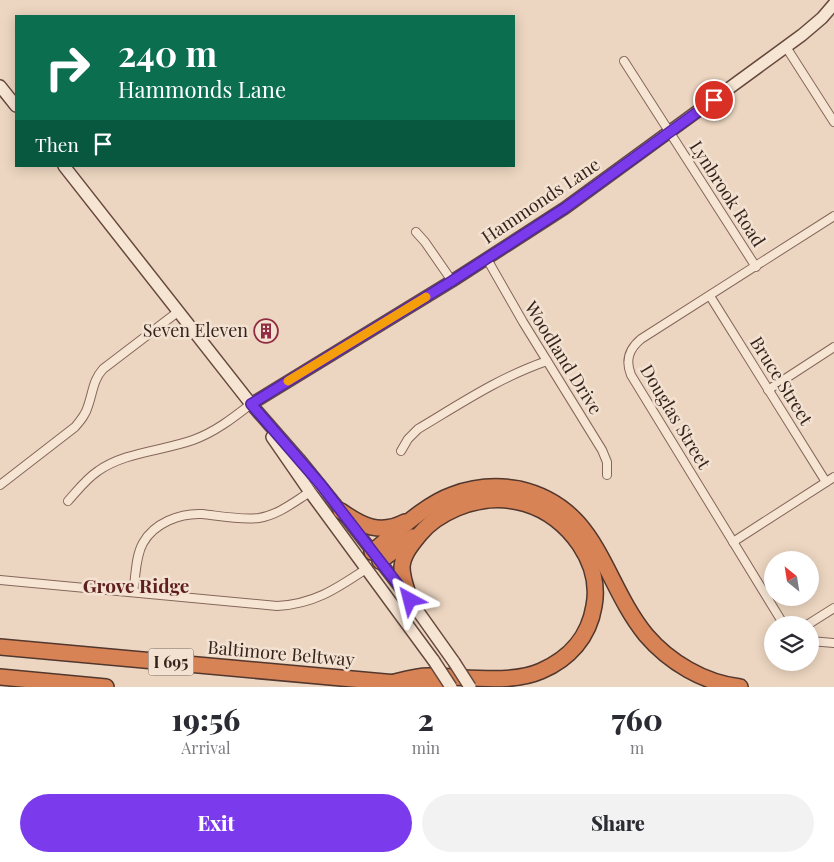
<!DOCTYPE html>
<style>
:root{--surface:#fff;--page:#f2f2f3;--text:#2b2b33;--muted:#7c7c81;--accent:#7c3aed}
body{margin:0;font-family:"Playfair Display",serif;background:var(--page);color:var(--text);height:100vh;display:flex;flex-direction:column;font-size:19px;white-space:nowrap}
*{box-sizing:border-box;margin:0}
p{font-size:16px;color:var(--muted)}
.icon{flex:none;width:28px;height:28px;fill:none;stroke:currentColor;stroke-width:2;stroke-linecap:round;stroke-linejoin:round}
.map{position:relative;height:687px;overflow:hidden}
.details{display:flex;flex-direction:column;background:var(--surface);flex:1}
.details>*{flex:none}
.guide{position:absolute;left:15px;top:15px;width:500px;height:152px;border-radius:0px;box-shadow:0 2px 12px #0003;background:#0b6e4f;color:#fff;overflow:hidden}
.needle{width:32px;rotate:330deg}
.fabs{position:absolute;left:764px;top:551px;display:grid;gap:10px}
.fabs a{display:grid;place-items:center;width:55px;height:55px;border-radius:50%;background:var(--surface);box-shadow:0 2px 12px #0003;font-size:25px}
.pin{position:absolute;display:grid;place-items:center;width:42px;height:42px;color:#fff;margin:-21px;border:2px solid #fff;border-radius:50%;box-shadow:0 1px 5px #0007}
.me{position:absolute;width:55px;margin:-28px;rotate:322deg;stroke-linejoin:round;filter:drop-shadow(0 0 4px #0008)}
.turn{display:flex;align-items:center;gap:18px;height:105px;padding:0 20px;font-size:22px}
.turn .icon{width:65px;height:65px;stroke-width:2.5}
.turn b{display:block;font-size:35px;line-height:42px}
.then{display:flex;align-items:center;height:48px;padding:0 20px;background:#0003;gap:10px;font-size:19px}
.eta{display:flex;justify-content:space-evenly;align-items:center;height:85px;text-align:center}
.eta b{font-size:30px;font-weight:800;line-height:35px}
.action{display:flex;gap:10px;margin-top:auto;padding:10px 20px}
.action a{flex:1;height:58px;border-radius:30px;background:var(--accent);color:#fff;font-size:20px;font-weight:800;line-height:58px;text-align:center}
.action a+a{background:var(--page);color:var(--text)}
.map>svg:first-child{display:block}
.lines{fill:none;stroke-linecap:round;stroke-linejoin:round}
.street-casing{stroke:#84675a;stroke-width:10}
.secondary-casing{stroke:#66493d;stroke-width:14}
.highway-casing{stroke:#52372e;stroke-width:18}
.street{stroke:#f7e5d4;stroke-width:8}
.secondary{stroke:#f7e5d4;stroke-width:11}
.highway{stroke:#d88355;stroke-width:15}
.secondary-bridge-casing{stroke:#66493d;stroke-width:14;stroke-linecap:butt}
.secondary-bridge{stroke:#f7e5d4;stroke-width:11}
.route-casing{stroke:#51269a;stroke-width:12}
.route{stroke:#7c3aed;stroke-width:9}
.slow{stroke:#f59e0b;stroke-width:9}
.labels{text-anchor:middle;stroke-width:5;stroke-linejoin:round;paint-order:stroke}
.shield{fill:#f3e2d1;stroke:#6e5d53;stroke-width:1}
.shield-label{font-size:16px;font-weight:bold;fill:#35241d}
.street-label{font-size:18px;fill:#35241d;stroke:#f3e2d1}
.poi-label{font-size:18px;fill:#35241d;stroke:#f3e2d1;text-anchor:end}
.neighbourhood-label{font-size:19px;font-weight:bold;fill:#5f1f1f;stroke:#f3e2d1}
</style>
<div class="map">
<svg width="834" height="687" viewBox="0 0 834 687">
<rect width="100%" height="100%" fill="#ecd6c1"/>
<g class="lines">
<g class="street-casing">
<g id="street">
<path d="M786,47L834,122"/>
<path d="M624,61L756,267"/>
<path d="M416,232L425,242L452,281"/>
<path d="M487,259L523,322L602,450L607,462V475"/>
<path d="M710,296L826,482"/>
<path d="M768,390L834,347"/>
<path d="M401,451L408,439L418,429C460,404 500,377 547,361"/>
<path d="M0,485L75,427C81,420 86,414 88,406C93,392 93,380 103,369L179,311"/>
<path d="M68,501C77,491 86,479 98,471C125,452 162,451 193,440C215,432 233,418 251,404"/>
<path d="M733,542L834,477"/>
<path d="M0,580L277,606C314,604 336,589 366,569"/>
<path d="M133,592C136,577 135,557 143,543C154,523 180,513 202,514C220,516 240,520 259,518C278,515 294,502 310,492"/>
<path d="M784,625L631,375C625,360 629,349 641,339L834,216"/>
<path d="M807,625L834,608"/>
<path d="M810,641L834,643"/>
</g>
</g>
<g class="secondary-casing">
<g id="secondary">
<path d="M0,86L16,106"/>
<path d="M64,166L251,404L299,459L341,511L410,600L454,662"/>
<path d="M251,404L452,281L565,208L802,35L822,18L834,4"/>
<path d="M272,437L310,492L434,661"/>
</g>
</g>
<g class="highway-casing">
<g id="highway">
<path d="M341,511C362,526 380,535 405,522"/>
<path d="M372,552C396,533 424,505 452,495C473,487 497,485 519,489C599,507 602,581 646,635C669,662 704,683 740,687"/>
<path d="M380,561L413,537"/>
<path d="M0,647L440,687"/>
<path d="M0,677L106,687"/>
<path d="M391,683C403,680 416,676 428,676C463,676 509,685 541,671C569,659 589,637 594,606C598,585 592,563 580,545C551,503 504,489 457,508C443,514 429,523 420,534C412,544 403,554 402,567C402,579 407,590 410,600"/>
</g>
</g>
<use href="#street" class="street"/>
<use href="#secondary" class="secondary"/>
<use href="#highway" class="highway"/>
<g class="secondary-bridge-casing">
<g id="secondary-bridge">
<path d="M434,661L451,687"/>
<path d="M454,662L470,687"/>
</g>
</g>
<use href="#secondary-bridge" class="secondary-bridge"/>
</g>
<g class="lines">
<g class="route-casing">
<path id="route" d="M410,600L321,485L251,404L452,281L565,208L714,100"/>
</g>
<use href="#route" class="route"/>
<path class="slow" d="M288,381L426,297"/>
</g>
<defs>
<g id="building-ring" transform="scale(1.25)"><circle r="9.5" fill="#f3e2d1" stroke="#912c42" stroke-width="1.5"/><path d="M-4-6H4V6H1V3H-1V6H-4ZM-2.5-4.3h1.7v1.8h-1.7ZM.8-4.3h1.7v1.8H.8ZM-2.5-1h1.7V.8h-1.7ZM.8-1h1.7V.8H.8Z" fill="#912c42"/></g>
</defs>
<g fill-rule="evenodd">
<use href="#building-ring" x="266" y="331"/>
</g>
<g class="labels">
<rect class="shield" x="148.5" y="648.5" width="45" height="27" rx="4"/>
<g class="shield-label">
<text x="171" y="668">I 695</text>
</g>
<g class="street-label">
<text transform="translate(727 194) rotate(57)" y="6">Lynbrook Road</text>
<text transform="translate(541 201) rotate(-34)" y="6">Hammonds Lane</text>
<text transform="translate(563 358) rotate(58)" y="6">Woodland Drive</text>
<text transform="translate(781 381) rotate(58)" y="6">Bruce Street</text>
<text transform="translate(675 417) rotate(59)" y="6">Douglas Street</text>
<text transform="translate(281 654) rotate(5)" y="6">Baltimore Beltway</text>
</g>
<g class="poi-label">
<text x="248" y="337">Seven Eleven</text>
</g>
<g class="neighbourhood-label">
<text x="136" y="593">Grove Ridge</text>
</g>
</g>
</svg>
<div class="fabs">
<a><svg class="needle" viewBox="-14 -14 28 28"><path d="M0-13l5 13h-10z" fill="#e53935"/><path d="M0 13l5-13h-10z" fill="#7c7c81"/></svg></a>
<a><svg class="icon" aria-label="layers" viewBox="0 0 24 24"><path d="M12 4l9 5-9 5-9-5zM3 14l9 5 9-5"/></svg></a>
</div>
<div class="pin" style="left:714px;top:100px;background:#d93025"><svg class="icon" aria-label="arrive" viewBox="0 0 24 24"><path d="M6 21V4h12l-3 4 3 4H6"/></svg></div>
<svg class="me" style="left:410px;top:600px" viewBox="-20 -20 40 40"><path d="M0-17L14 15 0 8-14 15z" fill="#7c3aed" stroke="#fff" stroke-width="4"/></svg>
<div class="guide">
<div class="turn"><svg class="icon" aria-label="right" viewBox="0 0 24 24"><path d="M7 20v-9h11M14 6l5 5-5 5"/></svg><div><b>240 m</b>Hammonds Lane</div></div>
<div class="then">Then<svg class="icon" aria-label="arrive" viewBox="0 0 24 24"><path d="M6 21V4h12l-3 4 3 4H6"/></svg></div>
</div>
</div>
<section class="details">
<div class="eta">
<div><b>19:56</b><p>Arrival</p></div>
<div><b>2</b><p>min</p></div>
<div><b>760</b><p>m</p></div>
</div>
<div class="action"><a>Exit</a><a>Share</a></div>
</section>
